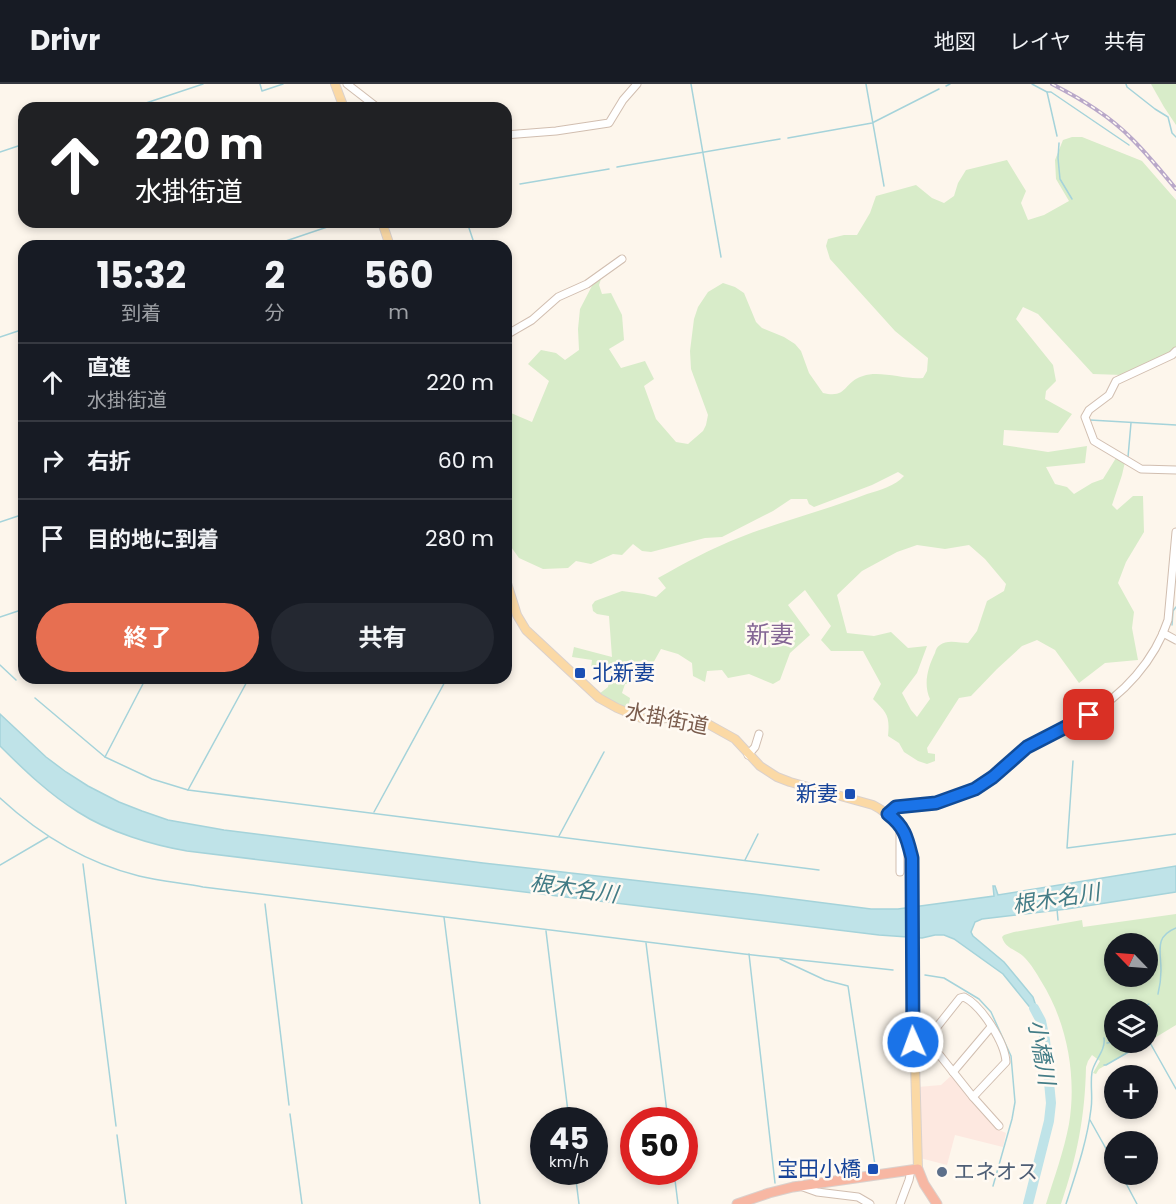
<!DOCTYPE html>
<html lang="ja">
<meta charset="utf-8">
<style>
:root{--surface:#171b24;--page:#242831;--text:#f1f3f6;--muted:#9ea1a6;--line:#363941;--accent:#e76f51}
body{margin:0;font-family:Poppins,"Noto Sans JP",sans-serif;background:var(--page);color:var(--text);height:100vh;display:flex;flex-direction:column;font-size:22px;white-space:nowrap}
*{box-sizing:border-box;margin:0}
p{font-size:20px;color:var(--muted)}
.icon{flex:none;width:33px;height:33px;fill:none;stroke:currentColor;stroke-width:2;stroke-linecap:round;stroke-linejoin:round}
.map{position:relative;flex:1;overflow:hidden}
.panel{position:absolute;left:18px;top:156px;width:494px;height:444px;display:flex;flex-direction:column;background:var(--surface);border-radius:18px;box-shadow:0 3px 9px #0003}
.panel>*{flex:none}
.banner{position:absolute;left:18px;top:18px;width:494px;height:126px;border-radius:18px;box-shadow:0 3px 9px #0003;background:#202124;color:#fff;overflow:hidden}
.needle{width:39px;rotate:295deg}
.buttons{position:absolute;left:1104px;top:849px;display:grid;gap:12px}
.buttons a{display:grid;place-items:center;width:54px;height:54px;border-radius:50%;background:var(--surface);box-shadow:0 3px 9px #0003;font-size:30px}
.speed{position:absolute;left:530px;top:1023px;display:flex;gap:12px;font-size:30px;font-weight:700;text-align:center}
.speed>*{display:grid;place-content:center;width:78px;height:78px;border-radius:50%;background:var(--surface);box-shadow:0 3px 9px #0003;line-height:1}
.speed small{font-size:15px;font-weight:400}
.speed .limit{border:9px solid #d22;background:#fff;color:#111}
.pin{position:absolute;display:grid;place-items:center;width:51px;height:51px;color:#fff;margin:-26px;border-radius:12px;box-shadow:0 3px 9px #0006}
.me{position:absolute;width:66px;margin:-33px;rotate:358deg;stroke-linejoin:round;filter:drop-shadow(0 0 4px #0008)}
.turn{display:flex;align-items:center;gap:21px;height:126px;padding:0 18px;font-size:27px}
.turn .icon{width:78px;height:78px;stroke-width:2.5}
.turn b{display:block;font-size:42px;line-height:51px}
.eta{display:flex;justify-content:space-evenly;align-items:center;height:102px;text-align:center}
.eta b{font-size:36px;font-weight:700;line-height:42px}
.cta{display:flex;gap:12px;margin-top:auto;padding:12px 18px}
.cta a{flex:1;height:69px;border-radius:36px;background:var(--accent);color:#fff;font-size:24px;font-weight:700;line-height:69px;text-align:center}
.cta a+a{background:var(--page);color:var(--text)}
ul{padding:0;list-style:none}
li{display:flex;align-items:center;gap:18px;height:78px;padding:0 18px;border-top:2px solid var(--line)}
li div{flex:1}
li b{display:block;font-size:22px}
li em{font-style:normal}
header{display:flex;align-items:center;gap:36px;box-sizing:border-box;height:84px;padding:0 30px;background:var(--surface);border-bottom:2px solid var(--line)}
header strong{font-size:28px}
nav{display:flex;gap:33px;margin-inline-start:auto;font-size:21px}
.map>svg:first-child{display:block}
.commercial{fill:#fde8e0}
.green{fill:#d8ecc9;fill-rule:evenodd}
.water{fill:#bfe3e8;stroke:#a5d3da;stroke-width:1.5}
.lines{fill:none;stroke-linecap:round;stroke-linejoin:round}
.stream{stroke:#a5d3da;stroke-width:1.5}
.river{stroke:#bfe3e8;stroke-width:10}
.minor-casing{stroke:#d1beb0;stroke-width:9}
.major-casing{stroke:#dad1cd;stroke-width:10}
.highway-casing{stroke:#dad1cd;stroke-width:11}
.minor{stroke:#fff;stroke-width:7}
.major{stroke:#fbd9a5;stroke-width:8}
.highway{stroke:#f7b7a3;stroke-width:9}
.rail-casing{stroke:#b9a8c9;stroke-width:4}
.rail{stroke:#fffaf3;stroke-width:1.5;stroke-dasharray:4.5;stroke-linecap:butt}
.route-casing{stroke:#114b97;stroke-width:15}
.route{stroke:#1a73e8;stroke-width:10}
.transit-dot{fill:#1a4fb4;stroke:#fffaf3;stroke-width:2}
.service-dot{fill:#5c6f8a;stroke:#fffaf3;stroke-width:2}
.labels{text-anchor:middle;stroke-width:5;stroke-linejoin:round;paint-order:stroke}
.transit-label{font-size:21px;fill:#164399;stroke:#fffaf3;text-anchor:end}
.street-label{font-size:21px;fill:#7a5c4d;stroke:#fffaf3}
.service-label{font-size:21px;fill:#4e5e75;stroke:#fffaf3;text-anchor:start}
.water-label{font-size:22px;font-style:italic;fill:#437c86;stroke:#fffaf3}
.quarter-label{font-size:24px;fill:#846695;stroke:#fffaf3}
</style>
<header>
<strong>Drivr</strong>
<nav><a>地図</a><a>レイヤ</a><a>共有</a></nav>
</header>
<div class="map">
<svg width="1176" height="1120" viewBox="0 0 1176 1120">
<rect width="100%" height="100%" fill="#fdf6ec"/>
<path class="commercial" d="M951,992L997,1045L1006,1049L1003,1063L955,1051L947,1081L920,1074L918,1003L941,1001Z"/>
<g class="green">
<path d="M1151,0H1176V41L1164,23Z"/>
<path d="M1072,53H1082L1142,77L1176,116V265L1122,291L1093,290L1038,230L1023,223L1016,235L1053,281L1056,297L1046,307L1045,315L1072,330L1058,349L1004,346L1003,361L1048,368L1087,362L1085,379L1046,383L1055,400L1067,403L1074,410L1092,399L1103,395L1116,374L1125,378L1122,391L1112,421L1117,426L1133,412H1143L1144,448L1126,478L1118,499L1134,528L1132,544L1138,576L1105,579L1079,599L1055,566L1037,556L1022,562L997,585L971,612L959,614L927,664L928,669L935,670V677L927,680L918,677L904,668L899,659L888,652C890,632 887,629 873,615L881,600L863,567H831L821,556L831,542L805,506L788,521L810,551L790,569L780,596L773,600L749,590L728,594L722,586L707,587L705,598L693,592L692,579L678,570L661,565L643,597L625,600L622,609L630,614L628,626L599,610L608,603L611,588L591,584L592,576L572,573L574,563L612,573L609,532L597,530L593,527L592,521L595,517L622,507L644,510L656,513L666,504L658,494C685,479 712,464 741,453C782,437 826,426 867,410C880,406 895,402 904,392L898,388L872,401L814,423L809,420L807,415H791L773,427L722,453L705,454L651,468L642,467L633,460L622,471L613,470L591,480L576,477L568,484L543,485L519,474L506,456V327L532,338L549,297L528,280L541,266L556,269L565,276L579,266L578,245L580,225L594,198L601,195L599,201L602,210L611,209L622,231L624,256L609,265L621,284L645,277L654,295L644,302L656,335L676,358L688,360L703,347L706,341L708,331L691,285L690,267L694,235L698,223L708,208L723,199L735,203L744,209L756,238L762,244L784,253L795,260L801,267L809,289L823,309C848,315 843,298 863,292C880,286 905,296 923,294L927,287L928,274L895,247L830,175L826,162L828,155L844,151H857L870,129L876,112L916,101L932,114L944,119L954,112L958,99L966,86L1007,76L1026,107L1021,119L1028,136L1044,131L1069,117L1056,95L1055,76L1063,56ZM917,461L945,465L969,461L985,475L1006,500L1004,507L987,517L977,547L968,559C960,559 947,555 940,561C937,563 936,565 935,569C928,583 923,600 930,615L917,633L911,626L902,609L917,589L927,562L908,564L891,548L874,552L847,549L837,511L862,487L897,468Z"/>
<path d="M1176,830V941L1148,958V926H1114V958L1146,959L1099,985L1096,990L1093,989L1100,977L1092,971L1088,977L1086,983C1085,1033 1077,1073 1061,1120H1046C1054,1094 1064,1067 1069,1040C1077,992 1067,938 1041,897C1037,890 1031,880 1025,874C1018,866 1005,865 1002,853L1004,851L1014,848L1082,836L1083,843ZM1114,860H1148V892H1114Z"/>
</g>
<path class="water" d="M0,630L46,673L66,688L88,702L119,718L142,727L168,736L224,746L483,779L754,810L871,825H898L994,812L993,802H995L998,811L1176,782V808L1067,825L982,835L975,838L971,848L973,852L1004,878L1033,913L1041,937L1003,890L954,855L944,851H935L922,854L879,851L187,767C152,761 109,748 78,728C49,710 24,686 0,662Z"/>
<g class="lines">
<g class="stream">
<path d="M260,0L262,7L283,0"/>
<path d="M691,0L721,173"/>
<path d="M866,0L884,102"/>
<path d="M1032,0L1047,8L1057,52"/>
<path d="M1126,0L1127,3L1155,25L1168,33L1172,49L1176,53"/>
<path d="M946,2L950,0"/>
<path d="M1047,8H1051L1129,61"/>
<path d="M131,24L203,0"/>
<path d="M788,54L872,39L939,5"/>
<path d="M1059,59L1058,74L1060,95L1072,115"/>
<path d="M0,68L24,60"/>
<path d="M617,83L780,55"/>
<path d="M520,100L609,85"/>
<path d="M506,103L511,102"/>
<path d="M467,138L475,162"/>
<path d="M271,162L342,138"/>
<path d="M0,253L24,245"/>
<path d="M1090,336L1176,341"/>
<path d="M1128,373L1131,339"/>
<path d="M0,438L24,430"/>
<path d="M0,533L24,525"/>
<path d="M1172,541L1173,527L1176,523"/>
<path d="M0,581L16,596"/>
<path d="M35,614L105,673L152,695L188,706L819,786"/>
<path d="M105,673L146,594"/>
<path d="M1073,677L1067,764L1176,750"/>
<path d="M188,706L249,594"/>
<path d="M0,714C39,750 87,779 139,792C160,797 182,799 203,803L744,870L893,886"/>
<path d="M374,728L447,594"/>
<path d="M559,752L604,668"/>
<path d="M745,776L758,750"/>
<path d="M83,780L116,1042"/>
<path d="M0,781L48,753"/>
<path d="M265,820L289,1021"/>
<path d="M1057,825L1058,836"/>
<path d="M444,833L480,1120"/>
<path d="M546,847L569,1036"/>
<path d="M646,859L668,1036"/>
<path d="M749,870L775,1099"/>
<path d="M780,875L825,896L848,902L875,1081"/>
<path d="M925,891L944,894L979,915L991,928L1011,972L1015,1018L1012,1035L993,1102"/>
<path d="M1158,910C1160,902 1161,894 1161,886C1161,867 1154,853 1176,844"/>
<path d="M1137,926L1149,920"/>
<path d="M1148,958L1149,957L1176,1005"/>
<path d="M1107,959L1114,958"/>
<path d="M1104,981H1106L1146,958"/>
<path d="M290,1030L302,1120"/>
<path d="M1090,1036L1114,1079"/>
<path d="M117,1051L126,1120"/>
<path d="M575,1088L579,1120"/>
<path d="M674,1088L678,1120"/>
<path d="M1121,1090L1137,1120"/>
<path d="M1066,1120C1076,1089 1087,1058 1091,1025C1093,1013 1090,1000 1092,988C1094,977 1106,966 1104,954"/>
</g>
<path class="river" d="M1028,1120L1049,1037L1051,1019L1045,956L1041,937L1034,924"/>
<g class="minor-casing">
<g id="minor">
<path d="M347,0L378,24"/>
<path d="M506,51L556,47L609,39L623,16L637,0"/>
<path d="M506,251L532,236L558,213L587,200L622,175"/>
<path d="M1176,267L1172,271L1116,297L1109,311L1089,326L1085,333L1094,357L1141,385L1176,386"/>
<path d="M1163,549L1176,556"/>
<path d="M748,671L755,663L759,650"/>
<path d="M888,730C900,719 912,723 927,721C939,719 951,715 962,711C988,701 1004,680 1025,665C1043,651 1066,643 1086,632C1123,612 1155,576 1168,536L1176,448"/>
<path d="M900,740V788"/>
<path d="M923,962L929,953L960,914L964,913C982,922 1005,959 1006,978L973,1013"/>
<path d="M922,963H931L938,969L973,1013L999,1042"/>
<path d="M953,988L991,943"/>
<path d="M803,1103L817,1108L858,1113L870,1120"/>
<path d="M900,1120L909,1096L911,1086"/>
</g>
</g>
<g class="major-casing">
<g id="major">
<path d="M335,0L344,24"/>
<path d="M382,138L390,162"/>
<path d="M506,496L517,531L526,546L599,614L617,624L641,634L653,635L685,633L708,640L735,655L760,682L777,693L790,698L873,721L880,725L900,740L907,753L912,774V941L915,979L918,1085"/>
</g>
</g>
<g class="highway-casing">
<path id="highway" d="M737,1120L769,1109L793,1103L918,1085L924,1100L937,1120"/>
</g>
<use href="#minor" class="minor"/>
<use href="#major" class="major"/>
<use href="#highway" class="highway"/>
<g class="rail-casing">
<path id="rail" d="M1052,0C1081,15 1110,32 1133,56C1148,71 1162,88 1176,105"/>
</g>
<use href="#rail" class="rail"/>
</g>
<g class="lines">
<g class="route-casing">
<path id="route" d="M913,958L912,774C907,754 905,743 888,730L896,723L936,719L975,705L993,693L1027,663L1089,631"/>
</g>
<use href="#route" class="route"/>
</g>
<g class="transit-dot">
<rect x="574" y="583" width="12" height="12" rx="3"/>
<rect x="844" y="704" width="12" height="12" rx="3"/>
<rect x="867" y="1079" width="12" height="12" rx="3"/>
</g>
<circle class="service-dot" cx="942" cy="1088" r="6"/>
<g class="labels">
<g class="transit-label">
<text x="592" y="596" text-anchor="start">北新妻</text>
<text x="838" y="717">新妻</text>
<text x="861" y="1092">宝田小橋</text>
</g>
<g class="street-label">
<text transform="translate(667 635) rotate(11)" y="7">水掛街道</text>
</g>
<g class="service-label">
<text x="954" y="1095">エネオス</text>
</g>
<g class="water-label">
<text transform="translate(574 804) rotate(8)" y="8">根木名川</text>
<text transform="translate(1056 814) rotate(-9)" y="8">根木名川</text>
<text transform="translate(1042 968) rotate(80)" y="8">小橋川</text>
</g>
<g class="quarter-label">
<text x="770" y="559">新妻</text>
</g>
</g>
</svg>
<div class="buttons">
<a><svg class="needle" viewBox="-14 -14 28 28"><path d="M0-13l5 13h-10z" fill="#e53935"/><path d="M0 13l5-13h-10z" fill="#9ea1a6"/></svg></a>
<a><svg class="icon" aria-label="layers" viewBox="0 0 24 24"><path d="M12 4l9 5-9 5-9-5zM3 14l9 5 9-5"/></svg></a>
<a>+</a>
<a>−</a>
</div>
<div class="speed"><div>45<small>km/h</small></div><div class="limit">50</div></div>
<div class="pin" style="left:1089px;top:631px;background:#d93025"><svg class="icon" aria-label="arrive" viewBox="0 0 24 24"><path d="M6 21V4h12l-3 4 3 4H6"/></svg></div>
<svg class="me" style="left:913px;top:958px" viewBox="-20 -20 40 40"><circle r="17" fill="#1a73e8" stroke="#fff" stroke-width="3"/><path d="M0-11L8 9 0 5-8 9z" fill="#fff"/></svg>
<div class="banner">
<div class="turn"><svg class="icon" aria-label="ahead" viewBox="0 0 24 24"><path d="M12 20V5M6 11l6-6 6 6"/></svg><div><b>220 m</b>水掛街道</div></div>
</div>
<section class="panel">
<div class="eta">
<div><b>15:32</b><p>到着</p></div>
<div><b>2</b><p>分</p></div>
<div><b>560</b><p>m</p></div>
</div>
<ul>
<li><svg class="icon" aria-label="ahead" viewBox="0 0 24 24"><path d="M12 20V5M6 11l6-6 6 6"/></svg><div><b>直進</b><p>水掛街道</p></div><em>220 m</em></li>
<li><svg class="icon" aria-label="right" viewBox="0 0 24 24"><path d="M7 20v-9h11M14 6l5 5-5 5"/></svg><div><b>右折</b></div><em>60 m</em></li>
<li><svg class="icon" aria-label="arrive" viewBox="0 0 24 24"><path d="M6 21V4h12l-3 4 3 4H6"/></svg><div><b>目的地に到着</b></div><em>280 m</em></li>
</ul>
<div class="cta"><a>終了</a><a>共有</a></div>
</section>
</div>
